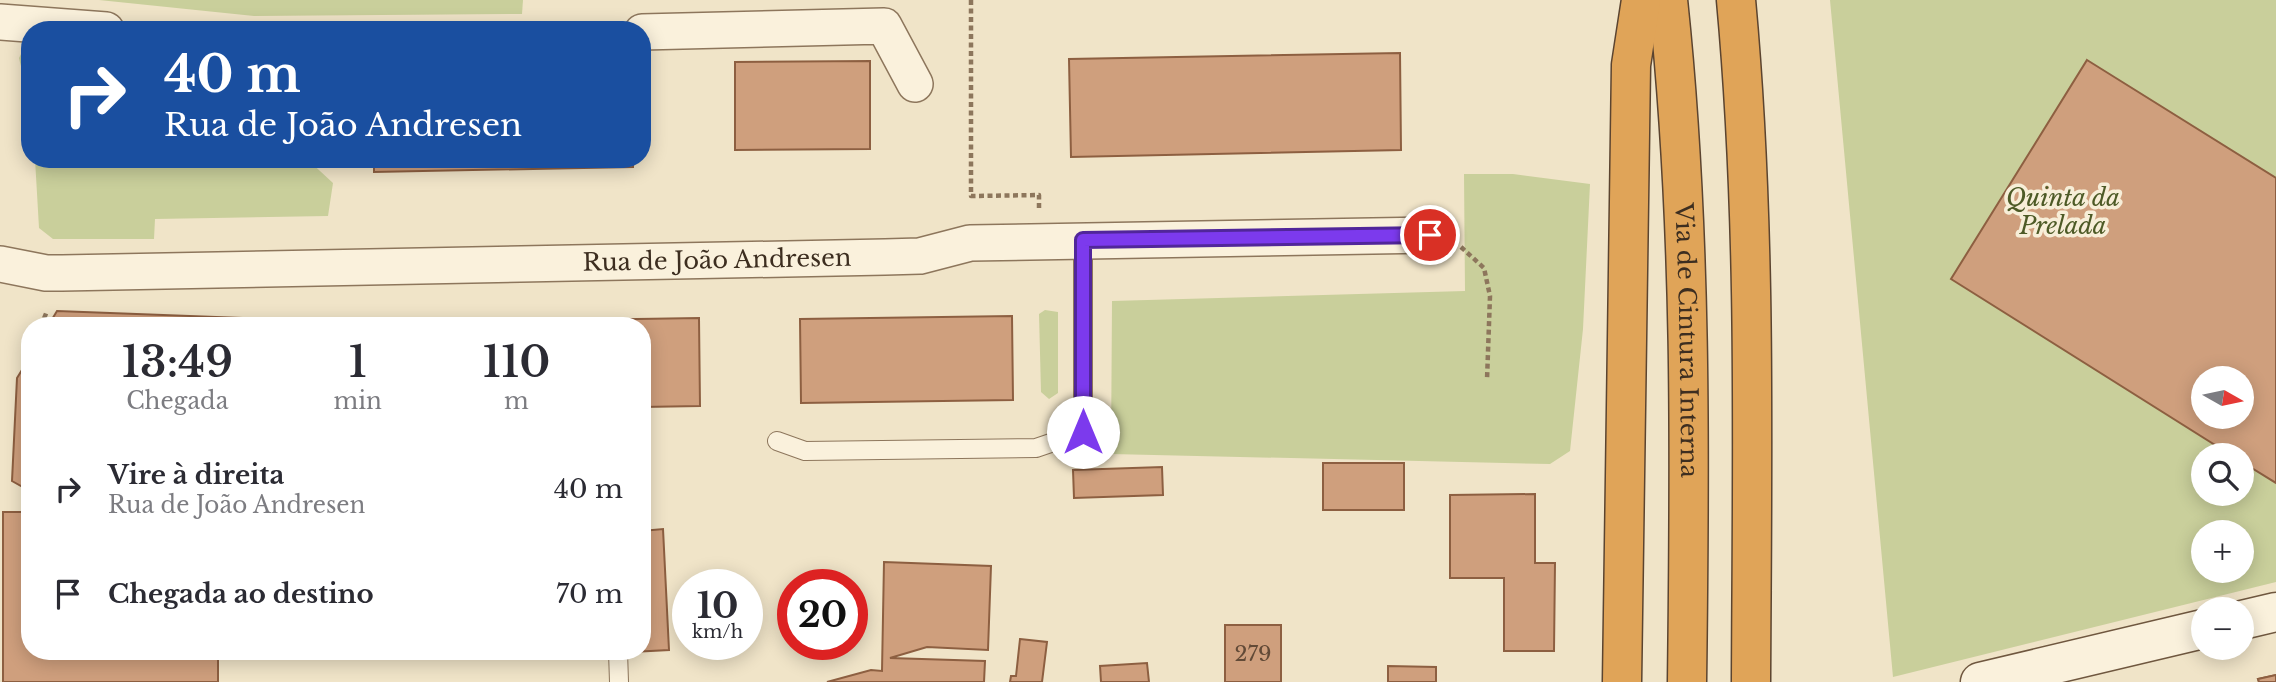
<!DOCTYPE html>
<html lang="pt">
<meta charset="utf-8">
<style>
:root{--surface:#fff;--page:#f7f7f7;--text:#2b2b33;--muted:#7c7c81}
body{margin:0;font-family:"Libre Baskerville",serif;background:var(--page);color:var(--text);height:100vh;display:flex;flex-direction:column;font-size:26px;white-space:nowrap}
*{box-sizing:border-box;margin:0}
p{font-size:23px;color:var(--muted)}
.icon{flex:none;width:38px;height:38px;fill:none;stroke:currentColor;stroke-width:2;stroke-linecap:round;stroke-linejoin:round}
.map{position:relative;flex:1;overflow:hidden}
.panel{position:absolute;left:21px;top:317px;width:630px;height:343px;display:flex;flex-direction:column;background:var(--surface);border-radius:28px;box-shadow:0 4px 18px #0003}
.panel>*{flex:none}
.guide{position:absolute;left:21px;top:21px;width:630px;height:147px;border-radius:28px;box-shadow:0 4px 18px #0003;background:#1a4fa0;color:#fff;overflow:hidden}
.needle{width:46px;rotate:99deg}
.fabs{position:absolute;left:2191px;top:366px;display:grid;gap:14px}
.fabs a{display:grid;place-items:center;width:63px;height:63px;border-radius:50%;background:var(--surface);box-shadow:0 4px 18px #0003;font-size:35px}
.speed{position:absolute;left:672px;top:569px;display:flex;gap:14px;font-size:35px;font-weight:700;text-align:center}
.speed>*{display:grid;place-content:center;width:91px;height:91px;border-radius:50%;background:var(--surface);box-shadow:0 4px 18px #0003;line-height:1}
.speed small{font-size:18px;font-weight:400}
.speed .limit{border:10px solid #d22;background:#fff;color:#111}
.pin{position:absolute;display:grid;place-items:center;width:60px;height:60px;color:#fff;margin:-30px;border:4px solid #fff;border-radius:50%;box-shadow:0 2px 7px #0007}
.me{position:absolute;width:77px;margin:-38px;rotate:0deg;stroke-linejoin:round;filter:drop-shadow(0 0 5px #0008)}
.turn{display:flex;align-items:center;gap:24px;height:147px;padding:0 28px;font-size:32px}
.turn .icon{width:91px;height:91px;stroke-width:2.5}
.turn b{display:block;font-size:49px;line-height:60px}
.eta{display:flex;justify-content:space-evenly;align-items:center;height:119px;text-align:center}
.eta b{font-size:42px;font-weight:600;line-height:49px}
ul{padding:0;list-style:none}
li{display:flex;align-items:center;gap:21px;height:105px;padding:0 28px}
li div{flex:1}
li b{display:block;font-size:26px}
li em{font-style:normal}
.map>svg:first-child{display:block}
.green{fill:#c9cf9b;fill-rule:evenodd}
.building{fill:#cf9f7d;stroke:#8d5f41;stroke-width:2;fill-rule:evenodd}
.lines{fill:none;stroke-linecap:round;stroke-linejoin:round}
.service-casing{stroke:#8d765c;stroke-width:20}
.minor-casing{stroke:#8d765c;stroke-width:38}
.secondary-casing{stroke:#6f573f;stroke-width:41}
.motorway-casing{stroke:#5b4430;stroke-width:41}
.path{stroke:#8d765c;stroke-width:4.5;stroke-dasharray:5 3.5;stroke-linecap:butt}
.service{stroke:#faf1dc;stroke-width:18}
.minor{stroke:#faf1dc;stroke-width:35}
.secondary{stroke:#faf1dc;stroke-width:38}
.motorway{stroke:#e0a458;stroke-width:38}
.route-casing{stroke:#51269a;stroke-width:18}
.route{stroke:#7c3aed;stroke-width:12}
.labels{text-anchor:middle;stroke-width:7;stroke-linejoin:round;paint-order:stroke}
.number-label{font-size:21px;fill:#624a37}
.park-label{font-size:24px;font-style:italic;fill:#4d5a26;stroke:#f7eed8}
.street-label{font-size:24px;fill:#3d2e20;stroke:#f7eed8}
</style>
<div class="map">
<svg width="2276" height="682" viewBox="0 0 2276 682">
<rect width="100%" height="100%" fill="#f0e4c8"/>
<g class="green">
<path d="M99,0H523L522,14L254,16Z"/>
<path d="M1830,0H2276V582L1893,677ZM2203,378H2242V416H2203ZM2203,455H2242V494H2203ZM2203,532H2242V570H2203Z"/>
<path d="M27,42H30V104L19,58Z"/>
<path d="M35,159H307L333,183L328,216L155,219L154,239H53L39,228Z"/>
<path d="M1464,174H1513L1590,184L1583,329L1570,451L1550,464L1111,454L1112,301L1465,291Z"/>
<path d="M1045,310L1058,312V393L1049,399L1041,392L1039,314Z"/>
</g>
<g class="building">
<path d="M1400,53L1401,150L1071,157L1069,59Z"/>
<path d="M2087,60L2276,178V483L2242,462V455H2231L1951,279ZM2203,378H2242V416H2203Z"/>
<path d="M870,61V149L735,150V62Z"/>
<path d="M374,159H633V167L374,172Z"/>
<path d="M57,311L449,326H48Z"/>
<path d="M1012,316L1013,400L801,403L800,319Z"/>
<path d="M699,318L700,406L642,407V326H575V320Z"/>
<path d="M30,357V491L12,481L17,378Z"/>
<rect x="1323" y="463" width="81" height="47"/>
<path d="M1162,467L1163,495L1074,498L1073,470Z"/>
<path d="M1535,494V563H1555L1554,651H1504V578H1450V495Z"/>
<path d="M3,512H30V651H218V682H3Z"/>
<path d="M663,529L669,650L516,658L515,651H642V531Z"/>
<path d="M884,562L991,566L988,650L927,647L890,658L985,661L984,682H827L871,670L882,671Z"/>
<rect x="1225" y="625" width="56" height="57"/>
<path d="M1020,639L1047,642L1042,682H1010L1011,676H1016Z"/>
<path d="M1147,663L1149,682H1101L1100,666Z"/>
<path d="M1388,666L1436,667V682H1388Z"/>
<path d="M2276,675V682H2259L2258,679Z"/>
<path d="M2276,675V682H2259L2258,679Z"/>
</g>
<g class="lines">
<g class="service-casing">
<g id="service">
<path d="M777,441L805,451L1036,448L1083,432V240"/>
<path d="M618,651L619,682"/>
</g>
</g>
<g class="minor-casing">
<g id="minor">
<path d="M0,22L106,30"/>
<path d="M642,32L884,26L915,84"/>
<path id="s1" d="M0,264L46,273H62L885,257L920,256L970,243L1431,235"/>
</g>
</g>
<g class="secondary-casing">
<g id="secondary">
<path d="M2242,620L2276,612"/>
<path d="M1980,682L2203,629"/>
</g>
</g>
<g class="motorway-casing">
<g id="motorway">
<path id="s2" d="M1668,0C1692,226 1690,455 1687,682"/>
<path d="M1736,0C1757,227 1752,454 1751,682"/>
<path d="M1622,682L1631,65L1641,0"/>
</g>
</g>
<g class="path">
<path d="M971,0V196L1039,195V210"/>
<path d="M1461,247L1484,268L1490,296L1487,380"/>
<path d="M41,326L47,311"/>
</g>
<use href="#service" class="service"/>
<use href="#minor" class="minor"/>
<use href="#secondary" class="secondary"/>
<use href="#motorway" class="motorway"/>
</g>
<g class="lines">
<g class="route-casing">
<path id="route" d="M1083,432V240L1430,235"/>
</g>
<use href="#route" class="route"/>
</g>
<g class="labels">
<g class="number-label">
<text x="1253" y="661">279</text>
</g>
<g class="park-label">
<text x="2063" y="206">Quinta da<tspan x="2063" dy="28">Prelada</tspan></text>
</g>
<g class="street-label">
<text dy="8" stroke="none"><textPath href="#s1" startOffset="718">Rua de João Andresen</textPath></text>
<text dy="8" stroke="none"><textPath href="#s2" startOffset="341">Via de Cintura Interna</textPath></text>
</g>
</g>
</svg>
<div class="fabs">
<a><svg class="needle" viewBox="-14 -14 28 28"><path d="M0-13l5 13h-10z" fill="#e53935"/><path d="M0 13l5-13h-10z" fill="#7c7c81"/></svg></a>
<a><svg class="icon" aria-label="search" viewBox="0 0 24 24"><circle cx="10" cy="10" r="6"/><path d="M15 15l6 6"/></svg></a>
<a>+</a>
<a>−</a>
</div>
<div class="speed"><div>10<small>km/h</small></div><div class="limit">20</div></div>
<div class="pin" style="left:1430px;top:235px;background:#d93025"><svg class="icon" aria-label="arrive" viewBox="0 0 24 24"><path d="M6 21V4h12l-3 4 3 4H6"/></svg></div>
<svg class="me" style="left:1083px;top:432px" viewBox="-20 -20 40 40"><circle r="19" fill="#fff"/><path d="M0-13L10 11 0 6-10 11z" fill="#7c3aed"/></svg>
<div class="guide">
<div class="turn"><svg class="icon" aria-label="right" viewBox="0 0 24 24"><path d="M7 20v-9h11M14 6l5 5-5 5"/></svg><div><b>40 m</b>Rua de João Andresen</div></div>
</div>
<section class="panel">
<div class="eta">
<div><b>13:49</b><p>Chegada</p></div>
<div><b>1</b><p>min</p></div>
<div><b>110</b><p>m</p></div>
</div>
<ul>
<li><svg class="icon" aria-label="right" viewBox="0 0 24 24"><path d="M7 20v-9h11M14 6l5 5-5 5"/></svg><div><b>Vire à direita</b><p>Rua de João Andresen</p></div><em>40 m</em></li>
<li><svg class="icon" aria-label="arrive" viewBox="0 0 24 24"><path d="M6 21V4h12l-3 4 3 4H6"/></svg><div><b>Chegada ao destino</b></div><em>70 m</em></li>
</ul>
</section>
</div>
